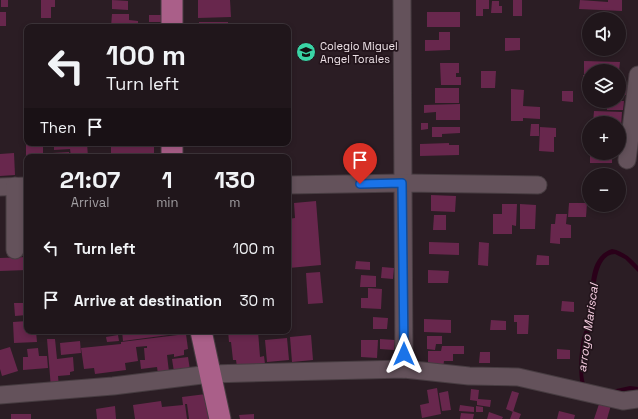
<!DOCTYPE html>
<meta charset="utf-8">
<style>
:root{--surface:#20161b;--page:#2d2328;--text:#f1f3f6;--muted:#a29fa3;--line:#3d353a}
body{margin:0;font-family:"Space Grotesk",sans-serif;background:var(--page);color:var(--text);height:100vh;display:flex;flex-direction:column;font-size:15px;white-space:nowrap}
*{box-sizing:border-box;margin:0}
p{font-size:13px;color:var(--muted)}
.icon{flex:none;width:22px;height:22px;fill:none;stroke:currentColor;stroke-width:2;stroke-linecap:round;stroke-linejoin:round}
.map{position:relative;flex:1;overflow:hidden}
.panel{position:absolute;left:24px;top:154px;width:267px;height:180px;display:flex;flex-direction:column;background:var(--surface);border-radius:8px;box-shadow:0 2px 6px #0003,0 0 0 1px var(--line)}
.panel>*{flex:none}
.top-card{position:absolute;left:24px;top:24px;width:267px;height:122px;border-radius:8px;box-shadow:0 2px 6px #0003,0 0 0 1px var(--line);background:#20161b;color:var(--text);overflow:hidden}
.buttons{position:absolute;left:582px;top:12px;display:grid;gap:8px}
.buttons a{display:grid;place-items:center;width:44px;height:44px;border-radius:50%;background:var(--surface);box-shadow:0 2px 6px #0003,0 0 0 1px var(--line);font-size:20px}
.pin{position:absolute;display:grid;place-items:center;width:34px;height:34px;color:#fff;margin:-41px -17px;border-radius:50% 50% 50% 0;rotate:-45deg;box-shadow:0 0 4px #0007}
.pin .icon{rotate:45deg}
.me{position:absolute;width:44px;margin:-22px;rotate:0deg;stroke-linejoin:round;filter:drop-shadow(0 0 3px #0008)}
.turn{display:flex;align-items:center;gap:14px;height:84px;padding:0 16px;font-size:18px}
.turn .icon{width:52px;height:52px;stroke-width:2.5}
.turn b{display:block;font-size:28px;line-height:34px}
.then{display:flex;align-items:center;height:38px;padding:0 16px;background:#0003;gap:8px;font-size:15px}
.eta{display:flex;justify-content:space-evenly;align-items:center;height:68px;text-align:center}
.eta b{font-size:24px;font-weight:700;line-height:28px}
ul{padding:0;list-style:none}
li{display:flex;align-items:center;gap:12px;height:52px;padding:0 16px}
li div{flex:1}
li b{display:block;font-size:15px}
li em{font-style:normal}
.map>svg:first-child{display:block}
.water{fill:#2a0019}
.building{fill:#68274d}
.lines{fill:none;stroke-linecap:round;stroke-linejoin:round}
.minor-casing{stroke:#473c41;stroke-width:19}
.major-casing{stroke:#473c41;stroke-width:23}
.minor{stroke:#64525b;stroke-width:17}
.major{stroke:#aa5f89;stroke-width:21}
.route-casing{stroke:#114b97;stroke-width:10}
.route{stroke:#1a73e8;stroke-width:7}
.labels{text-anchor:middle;stroke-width:3.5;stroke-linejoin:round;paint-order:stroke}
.poi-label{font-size:11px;fill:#ede2e7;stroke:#22141b;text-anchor:start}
.water-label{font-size:12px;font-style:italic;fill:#fad0e4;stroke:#22141b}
</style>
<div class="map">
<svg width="638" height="419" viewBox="0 0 638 419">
<rect width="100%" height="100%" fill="#2b1d24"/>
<path class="water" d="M612,249C623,251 631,258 638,266V272L625,259L615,254C593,254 595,302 593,316C590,341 578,358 585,384L607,391L630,386L638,387V394L635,390L623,391L618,393L581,387C578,371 579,354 582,338C584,331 588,324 589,317C592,296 585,258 612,249Z"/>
<g class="building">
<rect x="1" y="0" width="7" height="7"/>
<path d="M41,0H55V7H51V18H41Z"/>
<path d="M112,0L128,1V10L112,9Z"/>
<path d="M198,0H230L231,17L198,18Z"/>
<path d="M476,0H489V9H483V16H476Z"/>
<rect x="513" y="0" width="9" height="16"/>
<path d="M580,0L608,2V0H622V11L579,9Z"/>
<path d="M492,1H499V6H502V13H491Z"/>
<rect x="0" y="12" width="6" height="14"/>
<rect x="427" y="12" width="33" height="15"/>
<path d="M112,14H129V20L138,21V27H111Z"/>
<rect x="149" y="15" width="12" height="7"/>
<rect x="199" y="22" width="29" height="5"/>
<path d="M439,32H450V50L425,51V40H439Z"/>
<path d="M505,38H520V50L505,51Z"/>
<path d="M584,61L620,62L619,71H589V75L584,74Z"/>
<path d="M440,63H459V73H456V77H461V85H441Z"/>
<path d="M481,71H496L495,88H481Z"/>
<rect x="583" y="75" width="6" height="15"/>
<path d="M619,84L628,85V95H619Z"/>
<rect x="435" y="88" width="24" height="15"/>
<path d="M511,89L524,90L523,106L540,107V119L523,118V121H511Z"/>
<path d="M562,91H573V102L562,101Z"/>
<path d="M607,101H624L623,110H607Z"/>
<path d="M460,104V120H436V112L424,113V105Z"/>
<path d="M594,111L622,112L621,127H619V123H593Z"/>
<path d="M421,123H428V129L421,130Z"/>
<path d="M531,124H539V136H530Z"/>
<path d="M432,127H460V133L442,134V137H432Z"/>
<path d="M540,127L556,128V137H554V152L539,151Z"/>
<rect x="26" y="143" width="17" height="14"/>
<path d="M54,143H87L88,157H71L70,149L54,150Z"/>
<rect x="111" y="143" width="43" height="14"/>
<path d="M449,143V145H459V155L420,156V144Z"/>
<path d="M69,152V157H52V153Z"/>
<path d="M14,153L15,175L0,176V154Z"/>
<rect x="590" y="153" width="22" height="10"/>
<path d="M431,195L456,196L455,212L431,211Z"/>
<path d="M316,201L321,265L289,268L288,219L295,218L294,203Z"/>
<path d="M569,203H587L586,217H568Z"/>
<path d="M502,204H517L516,226L512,225V234H493V214H502Z"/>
<path d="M520,204L536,205L535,229H520Z"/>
<path d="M556,214H567L566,224L571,225V238H560V244L550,243L551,224H555Z"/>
<path d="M434,215H446V230H433Z"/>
<path d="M429,242L459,243V255L429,254Z"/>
<path d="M479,242L489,243L488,266L478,265Z"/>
<path d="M537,255L549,256V265H536Z"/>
<path d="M27,257V270L0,271V258Z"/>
<path d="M356,261L370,262V270L355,269Z"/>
<path d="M382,267L394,268L393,279L381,278Z"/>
<path d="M428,270L449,271L448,283H428Z"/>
<path d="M320,272L323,303L308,304L306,273Z"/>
<path d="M361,275L376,276V287H360Z"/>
<path d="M368,288L382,289L381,309L361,308V298H368Z"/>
<path d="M562,301L574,302V312L561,311Z"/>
<path d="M14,303H27V315L15,316Z"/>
<path d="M514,315H529L528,334H517V322H514Z"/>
<path d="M373,317L388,318L387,329H373Z"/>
<path d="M424,319L451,320V333L424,332Z"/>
<path d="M491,320L506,321V330H490Z"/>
<path d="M27,321V331H36L37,342L14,343L13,322Z"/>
<path d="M122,331H176V334L123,341Z"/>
<path d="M228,331H258L260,357L264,356L265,364L237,367L236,360H233L231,342H229Z"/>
<path d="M260,331H274V333L260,334Z"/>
<path d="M186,334L188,349L184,350V355L174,357V354L167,355L169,372L158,374L157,367L141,369L140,360H145L144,348H147V346L136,347L138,361L125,363L126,370L95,374L94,368L84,369L81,348L121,344V342Z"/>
<path d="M118,335L119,341L107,342L106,337Z"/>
<path d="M311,335L313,360L292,362L290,337Z"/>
<path d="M427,336H442V344H436L435,350L427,349Z"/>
<path d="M287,338L289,360L267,362L265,340Z"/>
<path d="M47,339H55L57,359L73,357L74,371L70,372V375L58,376L59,387L51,388Z"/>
<path d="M380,339L395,340L394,350L380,349Z"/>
<path d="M361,340H378L377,358L361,357Z"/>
<path d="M80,341L81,353L61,355L60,343Z"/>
<path d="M442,346H464V354H453V361H444L443,368L428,367V351H441Z"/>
<path d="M10,347L18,371L2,376L0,369V350Z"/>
<path d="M38,348L39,356H47L48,368L23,370V357H28L27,349Z"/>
<path d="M557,349L570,350V359H557Z"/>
<path d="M480,352H490V363H479Z"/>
<path d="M188,357L190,370L174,372L172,359Z"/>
<path d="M437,388L441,414L422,418L420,405L429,403L427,390Z"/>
<path d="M471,389L479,390L478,399L491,400L490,407L477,405V401L470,400Z"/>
<path d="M448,391L451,410L442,411L439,393Z"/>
<path d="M512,391L519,393L513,412L506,409Z"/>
<path d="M206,394L211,419H189L187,404H185L187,419H135L133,405L161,401L162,407L183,405L182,397Z"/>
<path d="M600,401L611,405L607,419H594Z"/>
<path d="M460,405L474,407V412L459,411Z"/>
<path d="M115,406L116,419H97L96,409Z"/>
<path d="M476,406L483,407V412H476Z"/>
<path d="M513,411L521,414L519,419H510Z"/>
<path d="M559,411L575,415L574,419H557Z"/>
<path d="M489,412L503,417L502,419H487Z"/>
<path d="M461,413L474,414L473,419H460Z"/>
<rect x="11" y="414" width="20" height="5"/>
<path d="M254,414V419H240L239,415Z"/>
</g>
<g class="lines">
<g class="minor-casing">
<g id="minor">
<path d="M402,0L404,369"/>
<path d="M627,160L638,75"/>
<path d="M288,185L403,183L538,185"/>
<path d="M0,187L27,186"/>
<path d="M15,250V186"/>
<path d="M0,395L113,386L210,374L404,369L469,376L518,377L623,401L638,399"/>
</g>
</g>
<g class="major-casing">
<g id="major">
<path d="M172,27V0"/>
<path d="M172,157V143"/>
<path d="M201,331L220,419"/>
</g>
</g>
<use href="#minor" class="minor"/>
<use href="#major" class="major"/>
</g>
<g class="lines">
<g class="route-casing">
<path id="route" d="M360,184L402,183L404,354"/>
</g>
<use href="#route" class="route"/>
</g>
<defs>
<g id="university-disc" transform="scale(1)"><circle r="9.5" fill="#3ad4a5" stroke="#22141b"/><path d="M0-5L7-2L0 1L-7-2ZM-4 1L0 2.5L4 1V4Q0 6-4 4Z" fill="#111"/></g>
</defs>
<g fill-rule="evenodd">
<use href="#university-disc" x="306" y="52"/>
</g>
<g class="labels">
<g class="poi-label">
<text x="320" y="50">Colegio Miguel<tspan x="320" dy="13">Angel Torales</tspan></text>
</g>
<g class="water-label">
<text transform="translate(588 328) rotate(-82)" y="4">arroyo Mariscal</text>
</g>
</g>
</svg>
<div class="buttons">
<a><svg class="icon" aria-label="sound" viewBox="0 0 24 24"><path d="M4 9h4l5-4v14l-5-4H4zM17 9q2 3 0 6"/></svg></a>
<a><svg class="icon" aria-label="layers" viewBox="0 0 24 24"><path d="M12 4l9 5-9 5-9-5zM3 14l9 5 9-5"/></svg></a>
<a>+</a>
<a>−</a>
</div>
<div class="pin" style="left:360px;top:184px;background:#d93025"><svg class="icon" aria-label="arrive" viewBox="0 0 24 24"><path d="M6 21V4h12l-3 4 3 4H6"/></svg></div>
<svg class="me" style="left:404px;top:354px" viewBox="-20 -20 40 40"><path d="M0-17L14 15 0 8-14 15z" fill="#1a73e8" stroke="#fff" stroke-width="4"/></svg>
<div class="top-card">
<div class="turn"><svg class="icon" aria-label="left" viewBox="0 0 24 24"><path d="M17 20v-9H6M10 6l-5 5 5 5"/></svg><div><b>100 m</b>Turn left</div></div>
<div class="then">Then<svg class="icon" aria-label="arrive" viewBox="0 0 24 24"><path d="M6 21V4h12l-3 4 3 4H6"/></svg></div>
</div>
<section class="panel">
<div class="eta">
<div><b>21:07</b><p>Arrival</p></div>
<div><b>1</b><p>min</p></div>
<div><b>130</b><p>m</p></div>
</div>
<ul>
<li><svg class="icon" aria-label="left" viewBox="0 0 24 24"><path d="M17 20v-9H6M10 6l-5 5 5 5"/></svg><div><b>Turn left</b></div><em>100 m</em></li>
<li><svg class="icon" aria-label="arrive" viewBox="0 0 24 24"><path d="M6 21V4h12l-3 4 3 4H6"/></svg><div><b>Arrive at destination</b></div><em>30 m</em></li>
</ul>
</section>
</div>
